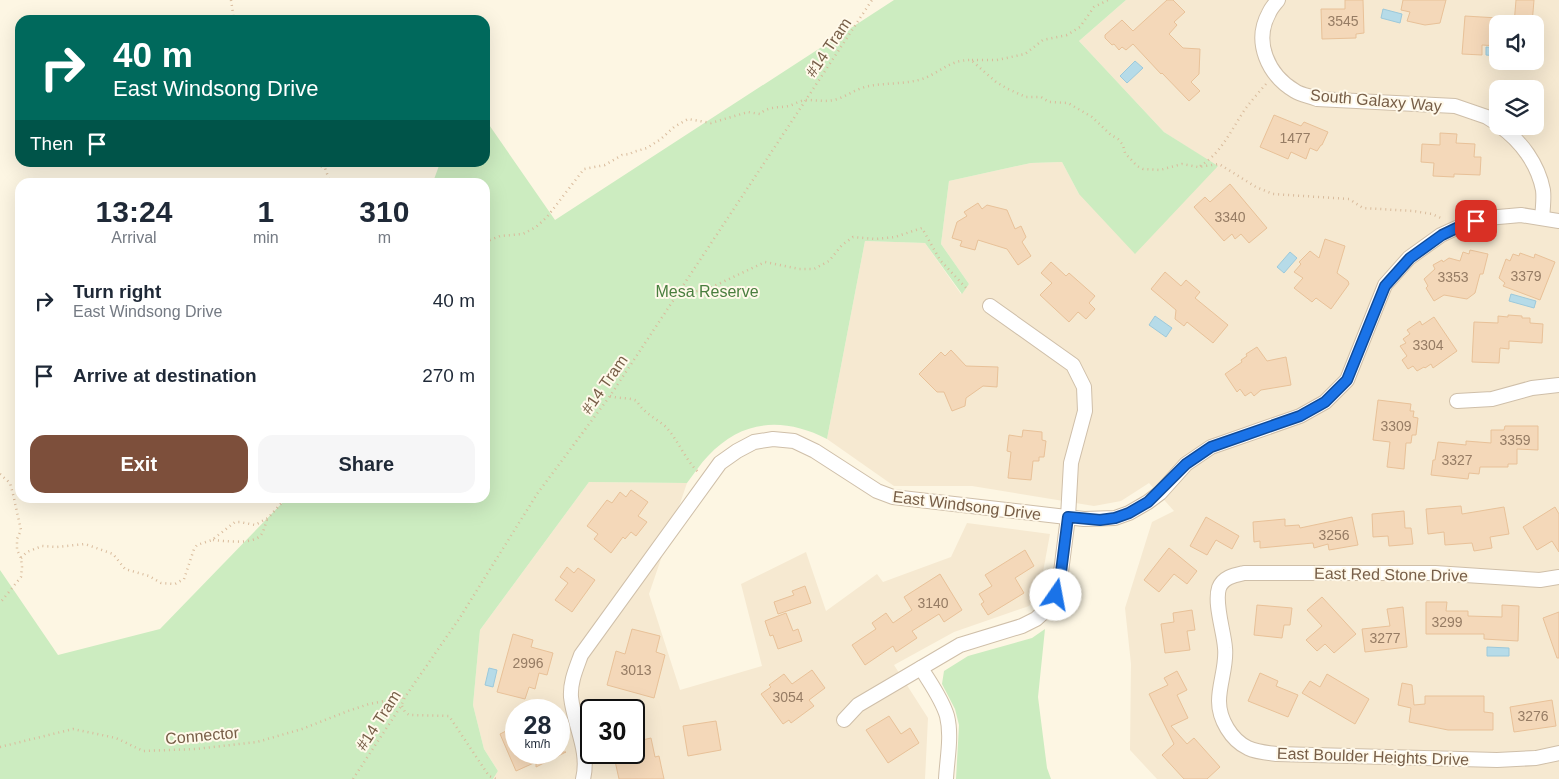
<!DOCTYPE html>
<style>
:root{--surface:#fff;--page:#f6f6f7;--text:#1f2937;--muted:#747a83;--accent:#7d4f3b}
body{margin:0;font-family:Helvetica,sans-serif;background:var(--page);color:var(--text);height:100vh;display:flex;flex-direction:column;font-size:19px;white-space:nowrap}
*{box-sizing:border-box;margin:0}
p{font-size:16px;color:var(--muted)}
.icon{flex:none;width:28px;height:28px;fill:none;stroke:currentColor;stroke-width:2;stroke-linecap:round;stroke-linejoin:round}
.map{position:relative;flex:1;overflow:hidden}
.panel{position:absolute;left:15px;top:178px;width:475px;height:325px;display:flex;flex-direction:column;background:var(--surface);border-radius:15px;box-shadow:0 5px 20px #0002}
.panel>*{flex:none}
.top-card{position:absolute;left:15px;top:15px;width:475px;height:152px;border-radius:15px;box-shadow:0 5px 20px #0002;background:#00695c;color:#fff;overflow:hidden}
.fabs{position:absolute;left:1489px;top:15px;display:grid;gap:10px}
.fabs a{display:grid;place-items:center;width:55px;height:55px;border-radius:10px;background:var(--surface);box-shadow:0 5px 20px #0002;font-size:25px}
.speed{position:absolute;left:505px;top:699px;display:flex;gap:10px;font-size:25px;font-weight:700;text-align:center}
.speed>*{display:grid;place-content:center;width:65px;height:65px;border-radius:50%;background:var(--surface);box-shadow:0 5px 20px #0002;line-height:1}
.speed small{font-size:12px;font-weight:400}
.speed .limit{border:2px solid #111;border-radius:8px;background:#fff;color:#111}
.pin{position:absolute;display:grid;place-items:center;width:42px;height:42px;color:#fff;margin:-21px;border-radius:10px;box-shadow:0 2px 8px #0006}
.me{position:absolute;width:55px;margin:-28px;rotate:12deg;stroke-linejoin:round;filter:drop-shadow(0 0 4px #0008)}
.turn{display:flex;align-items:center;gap:18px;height:105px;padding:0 15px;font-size:22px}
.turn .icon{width:65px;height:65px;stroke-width:2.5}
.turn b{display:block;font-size:35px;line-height:42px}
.then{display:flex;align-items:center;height:48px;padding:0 15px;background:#0003;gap:10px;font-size:19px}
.eta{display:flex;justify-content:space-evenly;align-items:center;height:85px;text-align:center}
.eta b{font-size:30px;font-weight:700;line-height:35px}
.action{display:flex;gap:10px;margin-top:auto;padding:10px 15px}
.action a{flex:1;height:58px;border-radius:15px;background:var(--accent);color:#fff;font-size:20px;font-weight:700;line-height:58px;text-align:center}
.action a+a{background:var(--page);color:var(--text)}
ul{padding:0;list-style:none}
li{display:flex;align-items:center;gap:15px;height:75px;padding:0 15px}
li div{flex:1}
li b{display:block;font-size:19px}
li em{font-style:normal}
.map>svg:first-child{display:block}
.residential{fill:#f6e9d1;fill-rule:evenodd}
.green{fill:#ccecc0}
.water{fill:#b6dbe8;stroke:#9cc9db}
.building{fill:#f4d8b9;stroke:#e8c198}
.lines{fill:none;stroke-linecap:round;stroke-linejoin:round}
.street-casing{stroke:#cfbfa9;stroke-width:16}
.path{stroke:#d9bb9c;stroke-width:2.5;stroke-dasharray:1 4;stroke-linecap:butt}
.street{stroke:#fff;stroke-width:14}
.route-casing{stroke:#114b97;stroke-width:12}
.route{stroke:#1a73e8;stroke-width:9}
.labels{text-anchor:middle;stroke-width:4;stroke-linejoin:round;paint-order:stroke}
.number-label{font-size:14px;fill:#967c64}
.street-label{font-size:16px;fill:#775e47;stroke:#fff9ea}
.park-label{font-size:16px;fill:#497e3e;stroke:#fff9ea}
</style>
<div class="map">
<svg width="1559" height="779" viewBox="0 0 1559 779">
<rect width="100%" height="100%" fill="#fdf6e3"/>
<g class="residential">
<path d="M1126,0H1559V779H1157L1130,750L1131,664L1125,608L1152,522L1174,511L1149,483L1121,501L1094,506L972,486H894L827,439L865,241L925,243L961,294L969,284L941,244L949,181L1031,163L1062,162L1079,194L1218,167L1164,132L1079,41ZM1498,24H1535V61H1498ZM1498,89H1535V126H1498Z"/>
<path d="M589,482L687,483L649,594L680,690L762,666L741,584L806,552L826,611L877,574L883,582L951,557L967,523L1050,534L1040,588L1029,606L954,632L894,665L928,718L925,779H493L498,771L484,749L473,705L480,630ZM516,710H559V752H516ZM591,710H634V752H591Z"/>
</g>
<g class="green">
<path d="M894,0H1126L1079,41L1164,132L1218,166L1135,254L1079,194L1062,162L1031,163L949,181L941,244L969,284L962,294L925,243L865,241L827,439C784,417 742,419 708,456C700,464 694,474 687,483L589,482L480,630L473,705L484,749L498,771L493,779H0V570L58,655L160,629L287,498H485V182H433L440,163L485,162V119L555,220Z"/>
<path d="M1045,629L1038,697L1047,768L1051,779H956L959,725L955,709L942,684L944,671L968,656L1032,638Z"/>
</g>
<g class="water">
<path d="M1383,9L1402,14L1400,23L1381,18Z"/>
<path d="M1486,47L1497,48V56L1486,55Z"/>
<path d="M1135,61L1143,68L1127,83L1120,76Z"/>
<path d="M1290,252L1297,258L1284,273L1277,267Z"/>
<path d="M1511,294L1536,301L1534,308L1509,301Z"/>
<path d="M1155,316L1172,328L1166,337L1149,325Z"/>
<path d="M1487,647L1509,648V656H1487Z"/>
<path d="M489,668L497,670L493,687L485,685Z"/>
</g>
<g class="building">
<path d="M1167,0H1173L1185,12L1174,22L1177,25L1169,34L1183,48L1200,49L1199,74L1191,82L1200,91L1189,101L1162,73L1161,74L1133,44L1126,50L1122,47L1119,50L1114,44L1112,45L1105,38V35L1122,20L1133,31Z"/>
<path d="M1345,0H1363L1364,33L1356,34V38L1322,39L1321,9H1345Z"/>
<path d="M1403,0H1446L1440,23L1425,25L1407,21L1410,12L1401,10Z"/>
<path d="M1516,0H1534L1532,24H1514Z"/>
<path d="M1465,16L1498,18V46L1482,45V55L1462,54Z"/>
<path d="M1274,115L1301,126L1304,122L1328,132L1322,145H1321L1317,151L1310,148L1306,159L1291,152L1288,159L1260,147Z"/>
<path d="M1440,133L1457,134L1456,143L1475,144L1474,157H1481L1480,175L1454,174V177L1433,176L1434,163L1421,162L1422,144L1440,145Z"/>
<path d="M1230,184L1267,228L1249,243L1241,234L1235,239L1232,234L1224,241L1194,207L1205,197L1210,202Z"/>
<path d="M978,203L982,209L987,205L1007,210L1015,229L1021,226L1026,237L1022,242L1031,256L1018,265L1007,249L978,240L975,250L960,246L962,241L952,238L957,222L967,216L964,212Z"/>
<path d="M1325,239L1345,246L1337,273L1348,281L1349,284L1331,309L1316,298L1312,302L1294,288L1303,278L1294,272L1301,264L1299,262L1310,251L1319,258Z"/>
<path d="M1470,250L1488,254L1483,274H1480L1475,293L1467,299L1444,295L1434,301L1426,288L1428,286L1424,279L1435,269L1433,265L1442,260L1443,262L1449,258L1460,261L1463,252L1469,254Z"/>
<path d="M1520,253L1534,258L1535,254L1555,262L1540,300L1503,286L1505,283L1499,278L1506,259L1510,261L1513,254L1519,256Z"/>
<path d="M1051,262L1066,276L1069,273L1095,296L1089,303L1095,309L1086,319L1078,312L1069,322L1040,295L1052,283L1041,273Z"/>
<path d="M1165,272L1181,286L1186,280L1200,292L1195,298L1228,325L1213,343L1187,322L1184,326L1175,319L1176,310L1151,289Z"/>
<path d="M1508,315L1522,316V318H1530V323L1543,324L1542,343L1509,341V349L1500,348L1499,363L1472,362L1474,322L1498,323V316L1508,317Z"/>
<path d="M1434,317L1457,351L1433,368L1431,364L1425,368L1424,367L1417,371L1413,366L1408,369L1402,360L1407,356L1400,346L1406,343L1403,339L1410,334L1407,330L1420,321L1422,325Z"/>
<path d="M1257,347L1267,361L1286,357L1291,385L1261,390L1254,396L1251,392L1245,396L1240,389L1237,392L1225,374L1242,362L1241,360L1247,356L1246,354Z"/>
<path d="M951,350L966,366L998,367L997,387L983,386L966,398L965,406L952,411L944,392H937L919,374L941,352L945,356Z"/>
<path d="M1378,400L1411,404L1410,411H1414L1413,417L1418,418L1416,435H1412L1411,443H1406L1404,469L1387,467L1390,442L1373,440Z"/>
<path d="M1505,426H1538V450L1517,449V464H1508V467H1480L1479,474L1469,473L1468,479L1431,475L1433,460H1435L1438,442L1466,445V441L1491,443V430H1504Z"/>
<path d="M1023,430L1042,432V440L1046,441L1044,457H1039V461H1033L1031,480L1008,478L1011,452L1007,451L1009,435L1022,437Z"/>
<path d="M631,490L648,502L638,516L647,522L636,536L631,532L625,539L623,537L611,553L594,539L598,534L587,526L607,500L612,503L620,492L626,497Z"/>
<path d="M1461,506L1462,514L1504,507L1509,534L1490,537L1492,548L1474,551L1472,543L1445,545L1444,532L1428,534L1426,509Z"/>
<path d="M1555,507L1559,514V552L1552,541L1537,550L1523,527Z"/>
<path d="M1404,511L1405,528H1411L1413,544L1389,546L1388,536L1373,537L1372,514Z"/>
<path d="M1206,517L1239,536L1232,549L1216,540L1207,555L1190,546Z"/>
<path d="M1352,517L1358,545L1329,550L1328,544L1314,548L1313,543L1260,548V541L1254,542L1253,522L1285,519V526L1299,525L1300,528Z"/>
<path d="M1169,548L1197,571L1187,584L1174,574L1159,592L1144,580Z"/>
<path d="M1025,550L1034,566L1015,578L1024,593L988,615L981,604L984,602L979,594L992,586L985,575Z"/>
<path d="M567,567L574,573L578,568L595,580L572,612L555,600L568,583L560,577Z"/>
<path d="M940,574L962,610L944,622L939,614L912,631L917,638L896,652L893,646L865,665L852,645L876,629L872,623L886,613L893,623L912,610L904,597Z"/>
<path d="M805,586L811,603L778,614L774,602L794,595L792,591Z"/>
<path d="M1322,597L1356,634L1334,653L1325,644L1317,651L1306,640L1322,626L1307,610Z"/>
<path d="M1426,602H1447L1446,611H1468V616L1502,617V605L1519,606L1518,641L1484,639V634H1426Z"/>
<path d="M1257,605L1292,608L1290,625H1284L1282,638L1254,635Z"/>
<path d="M1403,607L1407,647L1365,652L1362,629L1390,626L1387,609Z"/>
<path d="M1192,610L1195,630L1187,631L1190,650L1165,653L1161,624L1174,622L1173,613Z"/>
<path d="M1559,612V658H1557L1543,618Z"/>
<path d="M786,613L793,631L798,629L802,641L778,649L773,635L770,636L765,621Z"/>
<path d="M632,629L660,636L656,652L665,655L654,698L607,685L616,651L625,654Z"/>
<path d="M513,634L533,640L531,647L553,653L547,675L539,673L535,689L529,687L525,699L497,692Z"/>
<path d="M812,670L825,688L809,700L814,706L791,723L789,720L783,724L761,694L771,687L769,685L784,674L792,684Z"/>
<path d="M1177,671L1187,690L1177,695L1188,718L1171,726L1187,744L1194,738L1220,767L1207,779H1184L1162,755L1174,744L1149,694L1168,685L1164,678Z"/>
<path d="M1260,673L1278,681L1276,686L1298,695L1288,717L1248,701Z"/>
<path d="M1327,674L1369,699L1355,724L1302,693L1310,681L1320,687Z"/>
<path d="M1402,683L1412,685L1414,705L1425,704V696H1484V712L1493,713V730H1448L1409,722L1411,708L1398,705Z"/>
<path d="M1552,700L1556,726L1514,732L1510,707Z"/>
<path d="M889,716L901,734L910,728L919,743L888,763L866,730Z"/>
<path d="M716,721L721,750L688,756L683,726Z"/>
<path d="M516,726V752H566L536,767V762L516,771L500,734Z"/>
<path d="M651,738L655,757L659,756L664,779H619L613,752H634V742Z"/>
</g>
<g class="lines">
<g class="street-casing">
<g id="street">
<path d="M1278,0C1275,4 1271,8 1269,13C1253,42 1268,75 1295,91C1301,95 1310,96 1317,99L1455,106L1487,117L1498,124"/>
<path d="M1500,126C1521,141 1538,164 1543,190C1544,198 1543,208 1542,217"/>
<path d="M1457,401L1492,399L1532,388L1559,385"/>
<path d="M1559,577L1540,580L1435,573H1244C1235,575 1223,577 1219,588C1214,603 1224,632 1225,648C1227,665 1219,684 1219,701C1219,719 1231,740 1248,748C1256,752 1268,753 1277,754L1497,760L1536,758L1559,753"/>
<path d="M921,668C930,683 942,699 947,716C952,736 947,759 946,779"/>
<path d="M844,720L858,705L960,645L1022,626L1036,619L1048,608L1056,595L1060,580L1068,517L1071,463L1085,411L1084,387L1073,365L990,306"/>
<path d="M583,779C590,751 574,725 571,697C570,682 576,669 581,655L720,463L737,451L754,442L773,439L794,441L815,451L877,491L893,497L1084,519L1115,518L1129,513L1148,502L1160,493L1186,464L1211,447L1300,416L1325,402L1347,380L1385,285L1409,258L1441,235L1465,224L1487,218L1521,215L1559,221"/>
</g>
</g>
<g class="path">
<path d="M231,0L234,20"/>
<path d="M972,60H997L1025,54L1043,40L1067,35L1080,27L1094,7L1108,0"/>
<path d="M312,162L325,168L330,182"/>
<path d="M1200,166C1222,153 1232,128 1246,108C1252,100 1259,92 1266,84"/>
<path d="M485,242L500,236L523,234L536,227L547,217L584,169L605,165L622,155L630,154L633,152L647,148L661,139L674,127L688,119L711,123L748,112L760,114C768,106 779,108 789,106C795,104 801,100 807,100C816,100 825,102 834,100C846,97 857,88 869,86C885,83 903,84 919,80C940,74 947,60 971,60L996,82L1008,89L1026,97H1041L1049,102L1068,103L1092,117L1111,135L1118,139L1123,145L1125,153L1137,166L1143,169L1160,170L1182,164L1198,167L1219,164L1256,187L1273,194L1349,199L1363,208L1413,211L1432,214L1443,219"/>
<path d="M677,296L710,288L765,262L799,269H814L829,261L842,245L853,237L875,239L895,237L922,228L940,260L967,289"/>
<path d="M610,396C619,399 629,397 637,401C643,413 656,418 666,427C678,440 685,459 698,472"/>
<path d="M0,474L10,483L13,494L21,530L17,539V550L21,558L22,567L21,577L0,603"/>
<path d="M213,540C225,541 253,545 261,535C264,531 265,525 267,520"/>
<path d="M21,558L27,552L42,546L57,547L85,544L113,554L125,569L149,576L161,583L175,584L184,579L194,549L197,545L212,540L235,522H240L255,525L268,518L286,498"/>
<path d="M402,706L405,712L409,715L449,716L489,776L496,779"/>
<path d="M0,747L73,729L116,738L143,751L196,749L257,742L302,729L348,711L369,704L405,697"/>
<path d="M353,779L401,706L405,697L459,619L537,494L610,396L872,0"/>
</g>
<use href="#street" class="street"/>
</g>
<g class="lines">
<g class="route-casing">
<path id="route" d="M1056,595L1060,580L1068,517L1100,520L1115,518L1129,513L1148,502L1186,464L1211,447L1300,416L1325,402L1347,380L1385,286L1410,258L1442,235L1465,224L1476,221"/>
</g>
<use href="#route" class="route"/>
</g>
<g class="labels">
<g class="number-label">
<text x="1343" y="26">3545</text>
<text x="1295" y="143">1477</text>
<text x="1230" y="222">3340</text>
<text x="1526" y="281">3379</text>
<text x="1453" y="282">3353</text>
<text x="1428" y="350">3304</text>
<text x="1396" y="431">3309</text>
<text x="1515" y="445">3359</text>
<text x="1457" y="465">3327</text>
<text x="1334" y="540">3256</text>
<text x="933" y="608">3140</text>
<text x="1447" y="627">3299</text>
<text x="1385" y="643">3277</text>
<text x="528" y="668">2996</text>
<text x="636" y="675">3013</text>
<text x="788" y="702">3054</text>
<text x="1533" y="721">3276</text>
</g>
<g class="street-label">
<text transform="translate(828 47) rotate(-56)" y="6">#14 Tram</text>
<text transform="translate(1376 100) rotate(5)" y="6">South Galaxy Way</text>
<text transform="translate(604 384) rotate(-55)" y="6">#14 Tram</text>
<text transform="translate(967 505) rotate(7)" y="6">East Windsong Drive</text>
<text transform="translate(1391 574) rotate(1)" y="6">East Red Stone Drive</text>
<text transform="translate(378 720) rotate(-57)" y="6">#14 Tram</text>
<text transform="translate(202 735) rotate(-5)" y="6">Connector</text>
<text transform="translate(1373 756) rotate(2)" y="6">East Boulder Heights Drive</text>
</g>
<g class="park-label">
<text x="707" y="297">Mesa Reserve</text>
</g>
</g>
</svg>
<div class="fabs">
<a><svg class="icon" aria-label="sound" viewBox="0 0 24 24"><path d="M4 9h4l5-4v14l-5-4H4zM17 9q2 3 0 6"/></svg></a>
<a><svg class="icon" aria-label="layers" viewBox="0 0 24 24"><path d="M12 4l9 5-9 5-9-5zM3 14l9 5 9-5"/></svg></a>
</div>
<div class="speed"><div>28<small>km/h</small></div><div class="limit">30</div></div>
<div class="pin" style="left:1476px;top:221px;background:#d93025"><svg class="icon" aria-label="arrive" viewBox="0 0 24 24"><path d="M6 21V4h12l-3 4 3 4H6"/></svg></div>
<svg class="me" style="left:1056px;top:595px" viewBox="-20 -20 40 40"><circle r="19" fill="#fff"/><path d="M0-13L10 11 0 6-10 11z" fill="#1a73e8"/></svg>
<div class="top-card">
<div class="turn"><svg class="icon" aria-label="right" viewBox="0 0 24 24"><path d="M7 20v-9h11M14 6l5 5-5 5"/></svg><div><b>40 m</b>East Windsong Drive</div></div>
<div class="then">Then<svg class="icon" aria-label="arrive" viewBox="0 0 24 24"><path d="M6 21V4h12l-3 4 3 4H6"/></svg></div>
</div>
<section class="panel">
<div class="eta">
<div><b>13:24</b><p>Arrival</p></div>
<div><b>1</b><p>min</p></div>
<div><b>310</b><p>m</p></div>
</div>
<ul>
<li><svg class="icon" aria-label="right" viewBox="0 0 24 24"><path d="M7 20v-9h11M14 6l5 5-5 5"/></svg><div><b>Turn right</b><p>East Windsong Drive</p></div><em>40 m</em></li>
<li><svg class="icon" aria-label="arrive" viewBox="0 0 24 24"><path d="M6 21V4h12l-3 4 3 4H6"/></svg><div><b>Arrive at destination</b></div><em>270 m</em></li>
</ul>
<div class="action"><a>Exit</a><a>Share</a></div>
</section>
</div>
